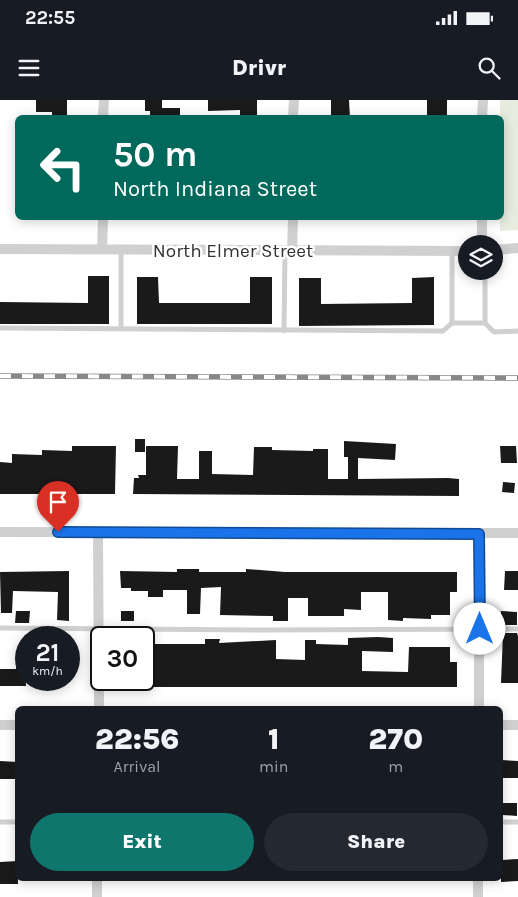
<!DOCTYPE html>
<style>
:root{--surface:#171b24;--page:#242831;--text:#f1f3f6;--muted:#9ea1a6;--accent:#0f766e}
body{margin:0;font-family:Karla,sans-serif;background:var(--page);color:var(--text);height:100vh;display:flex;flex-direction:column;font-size:19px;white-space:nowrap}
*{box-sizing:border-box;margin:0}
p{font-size:16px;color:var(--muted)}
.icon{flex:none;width:28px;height:28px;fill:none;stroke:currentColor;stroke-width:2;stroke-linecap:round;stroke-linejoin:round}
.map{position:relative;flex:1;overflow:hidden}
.details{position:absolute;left:15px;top:606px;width:488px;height:175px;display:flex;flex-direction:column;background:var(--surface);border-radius:8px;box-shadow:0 2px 12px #0003}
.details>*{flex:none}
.guide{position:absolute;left:15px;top:15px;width:489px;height:105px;border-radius:8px;box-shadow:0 2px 12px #0003;background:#00695c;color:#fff;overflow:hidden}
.buttons{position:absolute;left:458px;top:135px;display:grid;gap:10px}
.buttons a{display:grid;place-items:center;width:45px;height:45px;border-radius:50%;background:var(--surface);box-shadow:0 2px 12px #0003;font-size:25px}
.speed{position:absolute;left:15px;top:526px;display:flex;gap:10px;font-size:25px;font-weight:700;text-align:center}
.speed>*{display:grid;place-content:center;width:65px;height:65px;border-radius:50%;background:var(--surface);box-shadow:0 2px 12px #0003;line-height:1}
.speed small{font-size:12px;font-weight:400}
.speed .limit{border:2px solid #111;border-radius:8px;background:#fff;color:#111}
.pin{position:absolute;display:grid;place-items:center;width:42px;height:42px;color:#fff;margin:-51px -21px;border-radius:50% 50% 50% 0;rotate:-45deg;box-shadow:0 0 5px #0007}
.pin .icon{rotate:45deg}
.me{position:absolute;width:55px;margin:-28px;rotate:0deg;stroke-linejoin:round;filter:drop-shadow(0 0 4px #0008)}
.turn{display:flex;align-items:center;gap:18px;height:105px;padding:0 15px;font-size:22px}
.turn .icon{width:65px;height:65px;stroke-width:2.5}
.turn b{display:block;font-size:35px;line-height:42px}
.eta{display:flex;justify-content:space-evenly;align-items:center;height:85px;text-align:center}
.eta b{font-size:30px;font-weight:800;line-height:35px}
.primary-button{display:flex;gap:10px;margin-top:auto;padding:10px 15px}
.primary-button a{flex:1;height:58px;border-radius:30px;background:var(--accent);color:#fff;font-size:20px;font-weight:800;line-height:58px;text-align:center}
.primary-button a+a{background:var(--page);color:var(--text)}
.status{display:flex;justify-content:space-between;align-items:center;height:35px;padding:0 25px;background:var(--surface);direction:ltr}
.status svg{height:14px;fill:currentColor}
header{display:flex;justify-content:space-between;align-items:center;height:65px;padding:0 15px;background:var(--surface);font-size:22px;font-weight:800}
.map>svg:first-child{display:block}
.green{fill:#e7ecde}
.building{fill:#1a1a1a}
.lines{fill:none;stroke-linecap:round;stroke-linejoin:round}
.service{stroke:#d0d0d0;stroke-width:5}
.minor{stroke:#d0d0d0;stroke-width:10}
.rail-casing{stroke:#888;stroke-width:5.5}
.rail{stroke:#fff;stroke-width:4;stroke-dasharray:11;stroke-linecap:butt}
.route-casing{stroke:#114b97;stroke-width:12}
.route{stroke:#1a73e8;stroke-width:9}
.labels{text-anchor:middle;stroke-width:5;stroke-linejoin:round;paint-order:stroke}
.street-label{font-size:19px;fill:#333;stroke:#fff}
</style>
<div class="status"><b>22:55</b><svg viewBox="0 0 49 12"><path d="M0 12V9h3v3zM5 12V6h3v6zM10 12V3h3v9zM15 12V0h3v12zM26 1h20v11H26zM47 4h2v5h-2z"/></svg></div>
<header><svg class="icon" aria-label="menu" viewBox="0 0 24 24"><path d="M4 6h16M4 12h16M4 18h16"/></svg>Drivr<svg class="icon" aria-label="search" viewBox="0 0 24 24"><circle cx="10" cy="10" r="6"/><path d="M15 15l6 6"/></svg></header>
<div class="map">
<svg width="518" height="797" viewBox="0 0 518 797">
<rect width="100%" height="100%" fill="#fff"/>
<path class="green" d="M500,0H518V130L500,131V118H501Z"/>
<g class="building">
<path d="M36,0H67V15H52V12H36Z"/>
<path d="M145,0H162V8H180V18H150V11H145Z"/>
<path d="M208,0H257V18H240V10L208,11Z"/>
<path d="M331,0H349L350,18H331Z"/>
<rect x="427" y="0" width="20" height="18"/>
<path d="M88,176H109V224H0V202L88,203Z"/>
<path d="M137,177H158L159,203H250V177H272V224H137Z"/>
<path d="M434,177V225L299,226V178H321V204L412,203V178Z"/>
<rect x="135" y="339" width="10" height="13"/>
<path d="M344,341L396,344L395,360L358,358V379L448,378L459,379V396L133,394L134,378H139L138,375H146V346H178L177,379H199V351H212V374L253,375L254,347H272V350L313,351V349H328V379H348V357H344Z"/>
<path d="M72,346H116L115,394H0V362L12,363V354L42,355V350L72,351Z"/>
<path d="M500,346H516L517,363H501Z"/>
<path d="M503,382L515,383L514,393L502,392Z"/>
<path d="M177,469H199V472H246V469L285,472H457V492H450V515H431V519L403,518V521L388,520V492H361V510L344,509V516H308V498H288V521H273V516L220,515L221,487L201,488L200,514H187V490H163V497H148V491H131V488H121L120,471L177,472Z"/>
<path d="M69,471V521L57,520L58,492L13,491L12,513H1L0,472Z"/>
<path d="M505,471H518V490H504Z"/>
<path d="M16,511H30L29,523H15Z"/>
<rect x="121" y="511" width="13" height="10"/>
<path d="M501,511L517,512V525H500Z"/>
<path d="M503,533H517L518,536V583H501Z"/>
<path d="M378,537L393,538V552L362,551V571L408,572L409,547H450V562H457V587H151L150,557H147L148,544H205V539H220L219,543L276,540V559L305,560V540H316V544L348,545V538Z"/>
<path d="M16,567H26V586H0V569H16Z"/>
<path d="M501,660L518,661V678H501Z"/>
<path d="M0,661L18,662V679H0Z"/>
<path d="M503,703H517V716L503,715Z"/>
<path d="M518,759V781L501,782V760Z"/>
<path d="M18,761V784H0V762Z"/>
</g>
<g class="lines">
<g class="service">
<path d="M452,151V223"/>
<path d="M485,171V223"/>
<path d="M0,228L443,231L452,223H485L494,232L518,231"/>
<path d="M121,229V150"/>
<path d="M284,231L285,151"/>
<path d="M0,528L263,530L518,529"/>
<path d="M0,722H18"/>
<path d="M500,722H518"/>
</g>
<g class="minor">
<path d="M103,18L104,0"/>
<path d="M293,18L294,0"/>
<path d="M482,18L483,0"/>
<path d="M482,144V118"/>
<path d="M0,149L466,151"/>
<path d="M102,149L103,118"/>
<path d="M494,150L518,148"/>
<path d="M292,151L293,118"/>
<path d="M0,432L518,433"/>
<path d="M98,432L99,609"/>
<path d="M479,434V609"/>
<path d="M0,625H18"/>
<path d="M500,625H518"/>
<path d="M97,797V779"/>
<path d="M478,797V779"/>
</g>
<g class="rail-casing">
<path id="rail" d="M0,276L518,278"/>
</g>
<use href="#rail" class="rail"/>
</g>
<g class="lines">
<g class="route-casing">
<path id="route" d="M58,432L479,434L480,529"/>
</g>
<use href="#route" class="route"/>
</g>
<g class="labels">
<g class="street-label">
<text x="233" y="157">North Elmer Street</text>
</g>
</g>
</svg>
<div class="buttons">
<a><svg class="icon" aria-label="layers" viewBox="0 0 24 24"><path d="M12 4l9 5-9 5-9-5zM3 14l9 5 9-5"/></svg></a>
</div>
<div class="speed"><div>21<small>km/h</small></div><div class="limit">30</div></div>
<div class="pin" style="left:58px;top:432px;background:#d93025"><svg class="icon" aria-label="arrive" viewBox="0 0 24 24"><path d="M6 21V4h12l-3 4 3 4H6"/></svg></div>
<svg class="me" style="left:480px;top:529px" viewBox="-20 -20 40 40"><circle r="19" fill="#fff"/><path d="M0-13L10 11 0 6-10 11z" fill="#1a73e8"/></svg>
<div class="guide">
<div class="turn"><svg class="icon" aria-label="left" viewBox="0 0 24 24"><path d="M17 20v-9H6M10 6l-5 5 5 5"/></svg><div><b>50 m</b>North Indiana Street</div></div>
</div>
<section class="details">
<div class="eta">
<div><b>22:56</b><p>Arrival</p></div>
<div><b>1</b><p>min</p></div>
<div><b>270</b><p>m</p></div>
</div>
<div class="primary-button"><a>Exit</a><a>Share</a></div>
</section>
</div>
